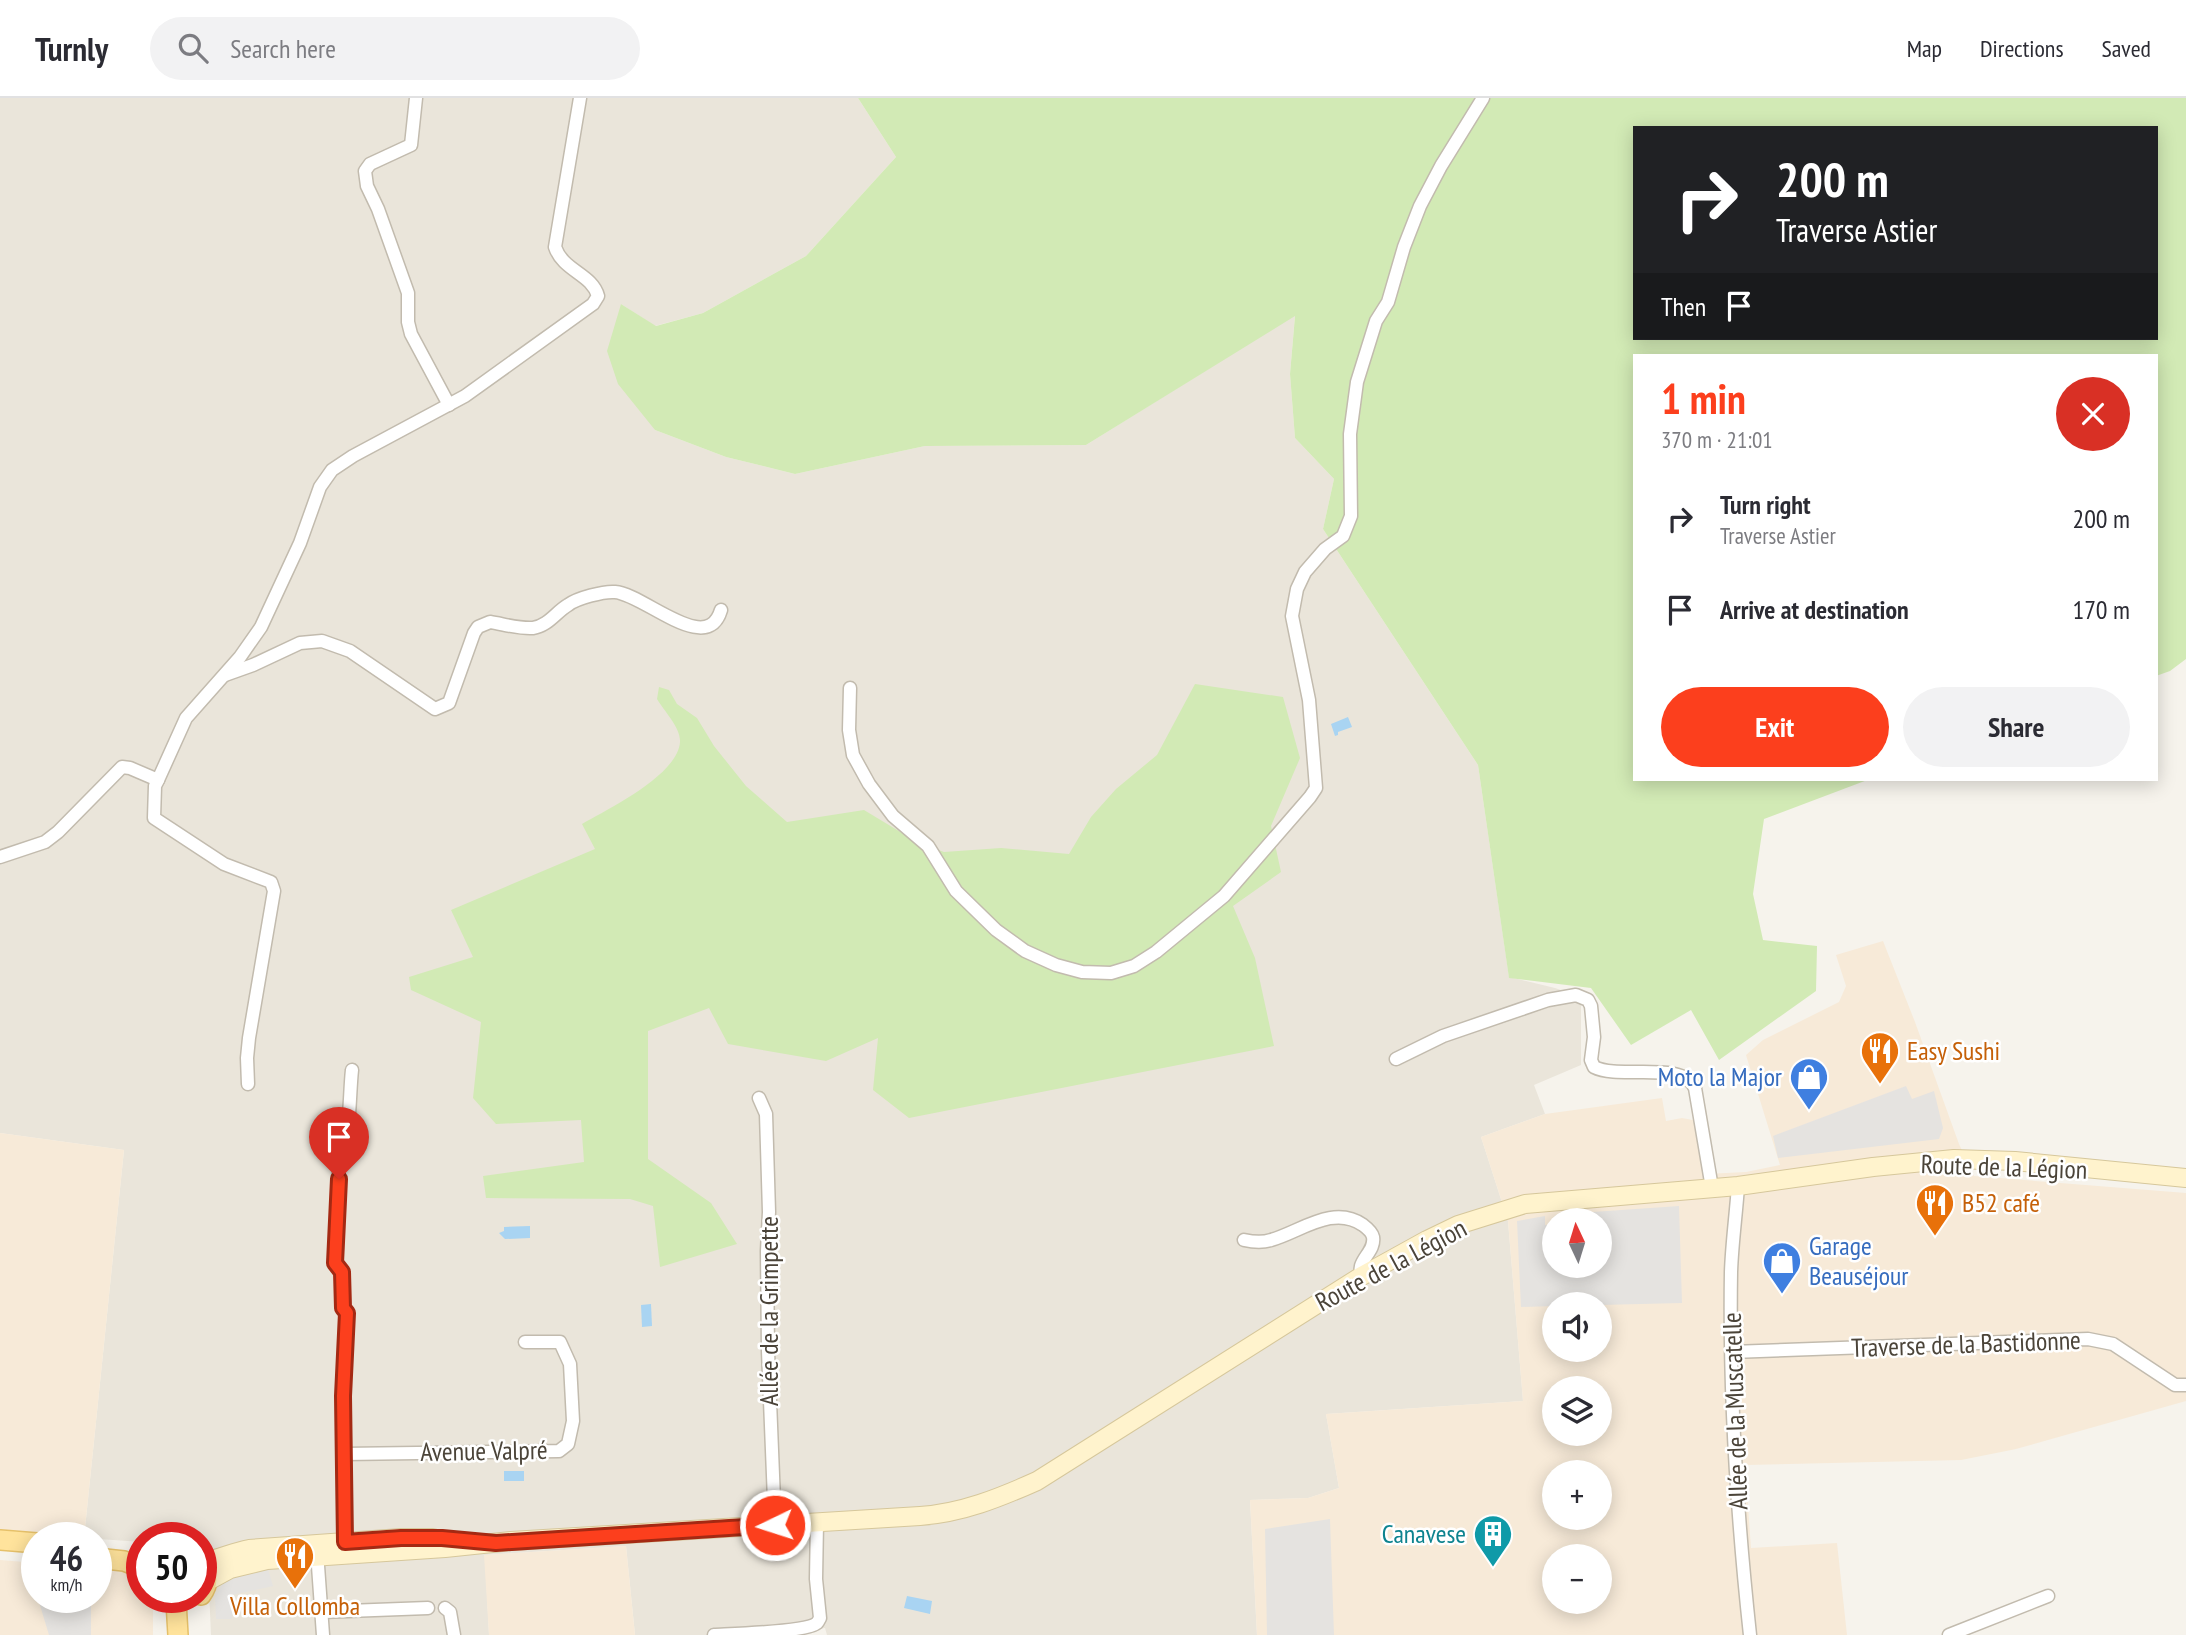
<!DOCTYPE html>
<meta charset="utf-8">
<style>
:root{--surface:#fff;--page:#f2f2f3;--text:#2b2b33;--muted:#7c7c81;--line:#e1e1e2;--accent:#fc3f1d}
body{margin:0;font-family:"PT Sans Narrow",sans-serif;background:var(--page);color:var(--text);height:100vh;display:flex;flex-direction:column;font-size:26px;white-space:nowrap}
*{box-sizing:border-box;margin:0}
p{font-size:23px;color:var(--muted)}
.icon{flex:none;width:38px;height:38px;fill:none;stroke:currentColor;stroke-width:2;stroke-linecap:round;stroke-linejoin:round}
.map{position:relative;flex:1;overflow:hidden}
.side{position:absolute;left:1633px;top:256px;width:525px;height:427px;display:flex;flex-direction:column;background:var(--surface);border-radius:0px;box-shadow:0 4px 18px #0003}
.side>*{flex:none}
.hud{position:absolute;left:1633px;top:28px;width:525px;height:214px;border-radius:0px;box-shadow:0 4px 18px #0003;background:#202124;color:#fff;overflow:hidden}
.needle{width:46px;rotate:356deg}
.tools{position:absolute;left:1542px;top:1110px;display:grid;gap:14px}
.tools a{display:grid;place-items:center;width:70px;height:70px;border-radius:50%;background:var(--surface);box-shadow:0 4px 18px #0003;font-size:35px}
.speed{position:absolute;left:21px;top:1424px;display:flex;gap:14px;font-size:35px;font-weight:700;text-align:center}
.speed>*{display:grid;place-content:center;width:91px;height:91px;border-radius:50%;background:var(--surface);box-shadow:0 4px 18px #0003;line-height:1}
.speed small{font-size:18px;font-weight:400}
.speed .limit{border:10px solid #d22;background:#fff;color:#111}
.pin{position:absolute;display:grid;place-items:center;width:60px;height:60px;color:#fff;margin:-72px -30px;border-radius:50% 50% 50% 0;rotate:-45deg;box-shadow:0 0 7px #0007}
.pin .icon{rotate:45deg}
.me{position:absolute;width:77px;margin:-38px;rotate:266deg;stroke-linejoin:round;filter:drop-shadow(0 0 5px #0008)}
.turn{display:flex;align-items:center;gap:24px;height:147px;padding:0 28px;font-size:32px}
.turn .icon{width:91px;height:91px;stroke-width:2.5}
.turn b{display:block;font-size:49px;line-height:60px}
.then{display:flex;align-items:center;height:66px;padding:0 28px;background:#0003;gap:14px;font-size:26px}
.round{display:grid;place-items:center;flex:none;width:74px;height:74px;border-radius:37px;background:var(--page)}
.summary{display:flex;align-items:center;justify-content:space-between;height:119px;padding:0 28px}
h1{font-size:42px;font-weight:600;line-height:52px;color:var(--accent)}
.primary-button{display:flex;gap:14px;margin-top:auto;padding:14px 28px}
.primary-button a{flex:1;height:80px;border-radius:42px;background:var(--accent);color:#fff;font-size:28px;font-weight:600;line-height:80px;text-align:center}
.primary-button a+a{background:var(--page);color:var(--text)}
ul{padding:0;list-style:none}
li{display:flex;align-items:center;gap:21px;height:91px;padding:0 28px}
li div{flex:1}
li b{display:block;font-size:26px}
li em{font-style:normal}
header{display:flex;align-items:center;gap:42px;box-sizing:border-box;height:98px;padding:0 35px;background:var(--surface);border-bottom:2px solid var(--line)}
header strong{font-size:33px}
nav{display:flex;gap:38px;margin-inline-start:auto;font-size:24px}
.search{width:490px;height:63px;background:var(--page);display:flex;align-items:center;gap:18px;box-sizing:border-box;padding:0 24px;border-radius:38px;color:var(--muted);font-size:26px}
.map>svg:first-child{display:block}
.residential{fill:#eae5da}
.commercial{fill:#f7ead8;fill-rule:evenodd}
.green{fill:#d2eab5;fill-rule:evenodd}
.parking{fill:#e5e3e0}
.water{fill:#a9d4f2}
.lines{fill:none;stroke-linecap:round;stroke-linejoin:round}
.street-casing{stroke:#c2bbae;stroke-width:15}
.secondary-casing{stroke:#d6c79b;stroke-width:20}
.primary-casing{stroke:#e6c16a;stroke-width:22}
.street{stroke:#fff;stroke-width:12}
.secondary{stroke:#fff3cd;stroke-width:18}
.primary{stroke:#ffe39c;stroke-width:19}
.route-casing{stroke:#a42913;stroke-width:18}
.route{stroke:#fc3f1d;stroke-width:12}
.labels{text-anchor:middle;stroke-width:5;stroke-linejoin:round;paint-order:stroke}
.food-label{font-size:26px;fill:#c56008;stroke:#fff;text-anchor:start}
.shop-label{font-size:26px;fill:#366cbe;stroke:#fff;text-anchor:end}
.street-label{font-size:26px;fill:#4b4439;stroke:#fff}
.culture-label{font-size:26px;fill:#0d838f;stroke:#fff;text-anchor:end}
</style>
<header>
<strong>Turnly</strong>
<div class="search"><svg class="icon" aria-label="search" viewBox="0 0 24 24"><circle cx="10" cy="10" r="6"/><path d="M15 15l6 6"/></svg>Search here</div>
<nav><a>Map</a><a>Directions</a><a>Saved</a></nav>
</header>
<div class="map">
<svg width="2186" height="1537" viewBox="0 0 2186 1537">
<rect width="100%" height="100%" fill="#f6f3ec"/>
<path class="residential" d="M0,0H858L896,59L806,158L703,215L655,228L621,206L655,332L726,359L795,376L925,348L1086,347L1295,217L1290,276L1295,340L1334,381L1323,431L1478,667L1509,879L1555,890L1581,899V967L1534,987L1545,1016L1481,1039L1508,1123L1523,1303L1326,1316L1339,1390L1308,1400L1250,1402L1257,1537H827L825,1530L776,1537H635L626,1448L485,1457L489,1537H211L207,1446H201V1440H142V1444L84,1440L124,1052L0,1035Z"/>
<g class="commercial">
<path d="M1883,843L1915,924L1959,1046L1974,1078L2186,1095V1303L2016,1351L1961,1362L1745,1367L1751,1450L1837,1445L1847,1537H1257L1250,1402L1308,1400L1339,1390L1326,1316L1523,1303L1508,1123L1481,1039L1545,1016L1662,1000L1666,1023L1682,1020L1698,1023L1706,1076L1746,1074L1780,1067L1746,957L1763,942L1839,904L1846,888L1836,857ZM1554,1122H1600V1167H1554ZM1554,1206H1600V1251H1554ZM1554,1290H1600V1335H1554ZM1554,1374H1600V1419H1554ZM1554,1458H1600V1503H1554Z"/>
<path d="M0,1035L124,1052L84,1440L0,1432Z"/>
<path d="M626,1448L635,1537H489L484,1457Z"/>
<path d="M0,1462L37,1465V1500H96V1469L131,1471L142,1483V1500H153V1537H0Z"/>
</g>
<g class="green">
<path d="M858,0H2186V561L2170,573L2156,578V257H1634V681H1870L1764,721L1753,796L1763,842L1817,848L1816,893L1719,962L1691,912L1631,947L1591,890L1509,880L1478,667L1323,431L1334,381L1295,340L1290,276L1295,218L1086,347L925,348L795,376L726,359L655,332L618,286L607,253L621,206L656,228L703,215L806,158L896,59ZM1634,30H2156V240H1634Z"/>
<path d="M1195,586L1283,599L1300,660L1271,728L1281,774L1233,808L1255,860L1274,948L909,1020L873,992L878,940L826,963L728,946L709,910L648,933V1061L711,1105L737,1146L660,1169L653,1108L630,1101L486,1100L483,1078L584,1064L581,1022L496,1026L473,1000L481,924L411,892L409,879L473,859L451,812L595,751L582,726C608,711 678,677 680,644C681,630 664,613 657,601L659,589L669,592L677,606L697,620L714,648L746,688L787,724L864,712L917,744L944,754L1001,750L1069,756L1091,719L1116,691L1157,657Z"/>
</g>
<g class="parking">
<path d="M1906,988L1912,1001L1934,993L1943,1030L1939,1041L1778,1060L1773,1038Z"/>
<path d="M1679,1108L1682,1205L1600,1207L1554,1206V1208L1521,1209L1517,1123L1545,1118V1127L1554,1126V1167H1600V1122H1565L1564,1116Z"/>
<path d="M1330,1421L1334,1537H1267L1265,1431Z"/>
<path d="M268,1471L273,1488L232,1497V1521H216L215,1498L224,1484L238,1478Z"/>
<path d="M58,1500H85L83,1504L91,1506V1537H49L39,1504L56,1505Z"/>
</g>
<g class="water">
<path d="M1348,619L1352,629L1338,634V637L1335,638L1331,626Z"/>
<path d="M530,1128V1140L505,1141L499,1135L504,1133V1129Z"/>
<path d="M651,1206L652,1228L642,1229L641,1207Z"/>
<path d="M524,1373V1383H504V1373Z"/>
<path d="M907,1498L932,1503L930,1516L904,1510Z"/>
</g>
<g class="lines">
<g class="street-casing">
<g id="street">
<path d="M416,0L411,47L370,66L365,73L367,88L378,111L408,195V224L411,236L449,307"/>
<path d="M225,577L253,567L300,545L322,543L350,553L435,611L449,605L474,535L478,529L490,524C503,526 519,531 533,530C548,528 556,514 568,507C577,500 604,493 615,494C644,496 707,559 721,512"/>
<path d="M850,590L849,632L853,657L869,686L893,718L928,748L956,793L996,832L1025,853L1056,867L1082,874L1111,875L1134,868L1156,854L1224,798L1310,699L1316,690L1309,602L1292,518L1297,491L1305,474L1325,451L1343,438L1351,418L1350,336L1357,284L1376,223L1388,204L1404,149L1420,108L1441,68L1483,0"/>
<path d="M158,682L155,688L154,720L224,766L271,784L274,793L249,940L247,960L248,986"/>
<path d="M0,759L45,744L58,734L122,669L130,670L158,682L186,620L240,559L261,529L300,445L320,389L332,372L353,358L465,298L593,206L598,198C592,176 563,173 555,149L580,0"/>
<path d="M1396,961L1443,938L1548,902L1576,897L1588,902L1591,908L1594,939L1591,962L1594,969C1619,982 1682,962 1695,990L1712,1090"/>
<path d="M759,1000L766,1016L769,1114L767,1153L768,1253L775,1427"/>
<path d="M1738,1088C1736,1117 1732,1145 1731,1174C1729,1295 1737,1417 1750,1537"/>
<path d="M1244,1142C1253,1144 1262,1145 1271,1142C1300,1134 1333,1106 1363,1127C1367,1130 1372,1134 1373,1139C1375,1151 1364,1158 1361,1168C1360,1172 1361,1176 1360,1179"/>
<path d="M1732,1254L2088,1241L2113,1246L2175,1287H2186"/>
<path d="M343,1356L559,1353L568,1346L573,1323L570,1266L560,1244H525"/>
<path d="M345,1449L343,1298L347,1215L343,1210L342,1174L335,1165L339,1062C351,1038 349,999 352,972"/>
<path d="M317,1454L323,1537"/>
<path d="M445,1510L450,1514L454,1537"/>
<path d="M321,1514L428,1510"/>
<path d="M714,1537C731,1536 807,1534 817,1525C818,1524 819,1522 820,1520L816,1481L817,1424"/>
<path d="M1949,1537L2048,1498"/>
</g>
</g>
<g class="secondary-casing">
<g id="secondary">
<path d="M201,1464C218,1462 232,1454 249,1451L401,1440H433"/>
<path d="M208,1483L230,1471L267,1462L445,1450L511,1443L920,1418C962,1415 999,1400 1037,1383L1360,1179L1427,1142L1458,1127L1525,1106L1738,1088L1873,1069L1954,1061L2015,1063L2186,1080"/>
</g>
</g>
<g class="primary-casing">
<g id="primary">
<path d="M0,1442L37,1445"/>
<path d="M96,1460L124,1463L142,1470"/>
<path d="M201,1466C209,1477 209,1486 201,1497"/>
<path d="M176,1503L178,1537"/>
</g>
</g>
<use href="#street" class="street"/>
<use href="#secondary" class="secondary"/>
<use href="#primary" class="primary"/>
</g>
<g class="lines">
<g class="route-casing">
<path id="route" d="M339,1081L335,1165L342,1174L343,1210L347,1215L343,1298L345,1444L401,1440H442L496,1445L775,1427"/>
</g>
<use href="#route" class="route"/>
</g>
<defs>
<g id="restaurant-pin" transform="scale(2.0125)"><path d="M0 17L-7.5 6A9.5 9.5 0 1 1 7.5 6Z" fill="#e8710a" stroke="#fff"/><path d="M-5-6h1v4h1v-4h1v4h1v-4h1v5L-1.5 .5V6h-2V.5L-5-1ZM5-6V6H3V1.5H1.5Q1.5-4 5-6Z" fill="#fff"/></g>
<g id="shop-pin" transform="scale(2.0125)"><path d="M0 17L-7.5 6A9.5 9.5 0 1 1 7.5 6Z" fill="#3f7fe0" stroke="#fff"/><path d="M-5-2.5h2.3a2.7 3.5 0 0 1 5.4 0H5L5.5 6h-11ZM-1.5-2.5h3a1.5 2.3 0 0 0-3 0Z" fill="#fff"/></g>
<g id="building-pin" transform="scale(2.0125)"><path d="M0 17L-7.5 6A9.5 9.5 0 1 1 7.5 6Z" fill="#0f9aa8" stroke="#fff"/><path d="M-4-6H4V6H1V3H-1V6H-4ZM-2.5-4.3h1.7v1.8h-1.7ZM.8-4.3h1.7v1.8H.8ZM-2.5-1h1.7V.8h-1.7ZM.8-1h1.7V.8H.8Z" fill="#fff"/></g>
</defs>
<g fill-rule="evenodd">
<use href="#restaurant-pin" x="1880" y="953"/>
<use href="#shop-pin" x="1809" y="979"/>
<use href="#restaurant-pin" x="1935" y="1105"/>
<use href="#shop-pin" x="1782" y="1163"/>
<use href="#building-pin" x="1493" y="1436"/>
<use href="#restaurant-pin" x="295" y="1458"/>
</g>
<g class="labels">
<g class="food-label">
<text x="1907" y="962">Easy Sushi</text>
<text x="1962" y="1114">B52 café</text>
<text x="295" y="1517" text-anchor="middle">Villa Collomba</text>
</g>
<g class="shop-label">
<text x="1782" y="988">Moto la Major</text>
<text x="1809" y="1157" text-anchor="start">Garage<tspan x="1809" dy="30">Beauséjour</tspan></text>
</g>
<g class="street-label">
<text transform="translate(2004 1069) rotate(2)" y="9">Route de la Légion</text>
<text transform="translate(1391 1167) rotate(-28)" y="9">Route de la Légion</text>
<text transform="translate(769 1213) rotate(-90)" y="9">Allée de la Grimpette</text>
<text transform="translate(1966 1246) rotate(-2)" y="9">Traverse de la Bastidonne</text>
<text transform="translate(1735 1313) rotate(-92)" y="9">Allée de la Muscatelle</text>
<text transform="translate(484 1353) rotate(-1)" y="9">Avenue Valpré</text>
</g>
<g class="culture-label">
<text x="1466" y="1445">Canavese</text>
</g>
</g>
</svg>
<div class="tools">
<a><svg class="needle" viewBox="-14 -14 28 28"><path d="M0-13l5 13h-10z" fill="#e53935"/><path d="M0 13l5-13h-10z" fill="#7c7c81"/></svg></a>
<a><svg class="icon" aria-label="sound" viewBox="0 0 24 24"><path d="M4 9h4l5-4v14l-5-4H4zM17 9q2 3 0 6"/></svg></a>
<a><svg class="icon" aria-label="layers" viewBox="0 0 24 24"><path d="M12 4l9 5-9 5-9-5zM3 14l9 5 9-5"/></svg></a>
<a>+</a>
<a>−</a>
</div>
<div class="speed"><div>46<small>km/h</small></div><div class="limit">50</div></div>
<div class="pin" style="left:339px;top:1081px;background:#d93025"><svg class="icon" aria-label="arrive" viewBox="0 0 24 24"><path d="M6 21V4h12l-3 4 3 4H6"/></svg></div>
<svg class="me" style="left:775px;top:1427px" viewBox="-20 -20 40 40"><circle r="17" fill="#fc3f1d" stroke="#fff" stroke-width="3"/><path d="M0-11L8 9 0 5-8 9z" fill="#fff"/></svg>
<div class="hud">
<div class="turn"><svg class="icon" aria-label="right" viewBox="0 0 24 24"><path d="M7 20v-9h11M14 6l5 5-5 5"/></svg><div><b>200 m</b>Traverse Astier</div></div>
<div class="then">Then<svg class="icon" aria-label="arrive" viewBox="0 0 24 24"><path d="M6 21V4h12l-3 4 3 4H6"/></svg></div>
</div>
<section class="side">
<div class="summary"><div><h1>1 min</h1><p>370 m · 21:01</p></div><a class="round" style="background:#d93025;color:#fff"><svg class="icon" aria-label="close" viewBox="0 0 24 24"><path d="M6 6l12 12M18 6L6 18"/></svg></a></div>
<ul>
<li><svg class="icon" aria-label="right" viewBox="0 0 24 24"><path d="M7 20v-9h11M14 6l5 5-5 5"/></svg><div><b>Turn right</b><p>Traverse Astier</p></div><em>200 m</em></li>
<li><svg class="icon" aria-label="arrive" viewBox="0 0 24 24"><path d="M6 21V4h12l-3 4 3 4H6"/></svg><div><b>Arrive at destination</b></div><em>170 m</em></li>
</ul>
<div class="primary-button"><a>Exit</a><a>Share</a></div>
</section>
</div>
